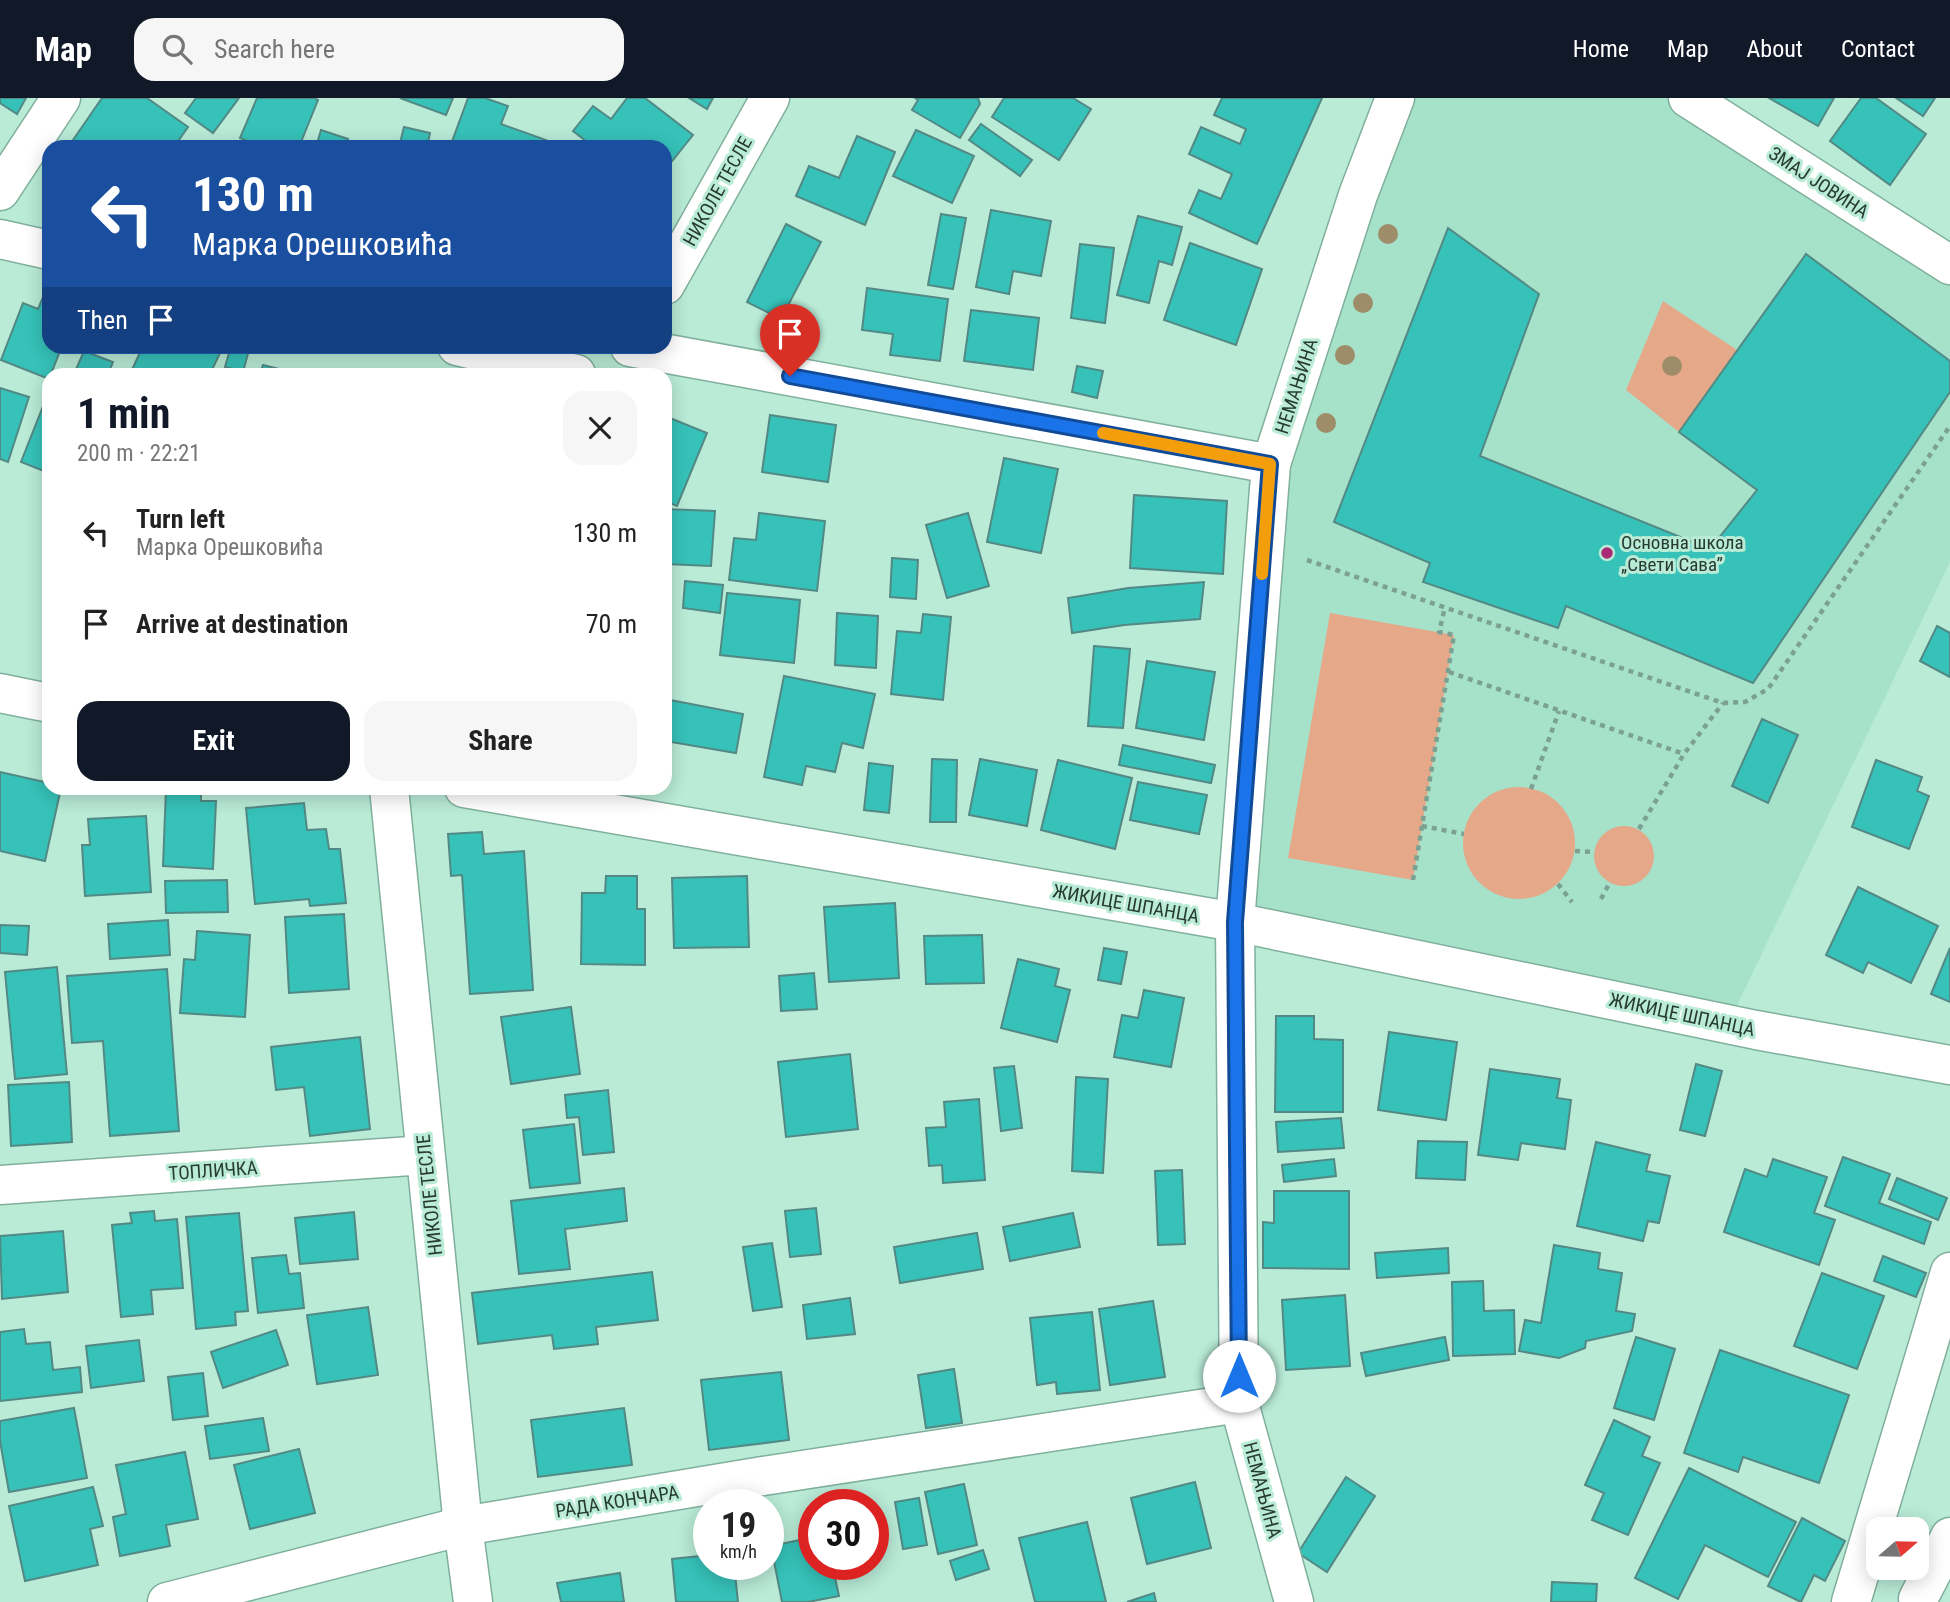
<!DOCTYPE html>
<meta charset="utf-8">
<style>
:root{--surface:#fff;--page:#f6f6f6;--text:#222;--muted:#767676;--accent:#111827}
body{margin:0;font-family:"Roboto Condensed",sans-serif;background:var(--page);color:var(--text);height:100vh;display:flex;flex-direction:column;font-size:26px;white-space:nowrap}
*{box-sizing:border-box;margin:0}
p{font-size:23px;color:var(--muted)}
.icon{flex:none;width:38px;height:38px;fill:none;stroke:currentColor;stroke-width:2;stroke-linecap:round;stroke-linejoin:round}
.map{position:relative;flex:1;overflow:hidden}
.side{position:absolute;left:42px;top:270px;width:630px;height:427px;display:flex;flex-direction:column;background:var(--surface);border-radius:21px;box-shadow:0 4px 18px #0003}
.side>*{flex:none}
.banner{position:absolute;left:42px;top:42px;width:630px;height:214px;border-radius:21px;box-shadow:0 4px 18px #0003;background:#1a4fa0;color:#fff;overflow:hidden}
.needle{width:46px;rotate:70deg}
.buttons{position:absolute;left:1866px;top:1419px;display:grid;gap:14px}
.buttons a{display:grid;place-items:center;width:63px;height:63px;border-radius:14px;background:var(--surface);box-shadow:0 4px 18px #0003;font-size:35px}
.speed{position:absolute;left:693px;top:1391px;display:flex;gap:14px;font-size:35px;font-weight:700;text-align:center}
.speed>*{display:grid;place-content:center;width:91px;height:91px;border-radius:50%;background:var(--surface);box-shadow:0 4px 18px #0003;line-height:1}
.speed small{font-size:18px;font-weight:400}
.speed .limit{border:10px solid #d22;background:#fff;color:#111}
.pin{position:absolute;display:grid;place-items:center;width:60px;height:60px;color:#fff;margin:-72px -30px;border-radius:50% 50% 50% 0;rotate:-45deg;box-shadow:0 0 7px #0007}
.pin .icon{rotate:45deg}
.me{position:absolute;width:77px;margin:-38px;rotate:0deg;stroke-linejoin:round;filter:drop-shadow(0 0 5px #0008)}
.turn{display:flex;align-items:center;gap:24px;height:147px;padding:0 35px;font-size:32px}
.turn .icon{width:91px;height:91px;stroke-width:2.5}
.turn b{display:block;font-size:49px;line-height:60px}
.then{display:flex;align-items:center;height:66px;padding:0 35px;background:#0003;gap:14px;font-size:26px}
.round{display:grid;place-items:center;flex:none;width:74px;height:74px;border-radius:21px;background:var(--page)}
.headline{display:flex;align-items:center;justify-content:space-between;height:119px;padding:0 35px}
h1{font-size:42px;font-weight:700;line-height:52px;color:var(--accent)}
.cta{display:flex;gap:14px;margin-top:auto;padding:14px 35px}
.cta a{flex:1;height:80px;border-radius:21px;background:var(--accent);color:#fff;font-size:28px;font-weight:700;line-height:80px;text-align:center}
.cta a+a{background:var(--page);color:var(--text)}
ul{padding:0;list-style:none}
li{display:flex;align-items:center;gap:21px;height:91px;padding:0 35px}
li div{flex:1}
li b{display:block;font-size:26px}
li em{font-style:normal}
header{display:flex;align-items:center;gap:42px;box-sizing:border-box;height:98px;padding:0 35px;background:var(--accent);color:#fff}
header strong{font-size:33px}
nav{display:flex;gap:38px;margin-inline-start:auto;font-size:24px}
.search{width:490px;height:63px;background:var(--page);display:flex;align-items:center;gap:18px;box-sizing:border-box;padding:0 24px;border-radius:21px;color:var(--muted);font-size:26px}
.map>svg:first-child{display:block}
.built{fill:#a6e1c9}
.green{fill:#e5a98a}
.building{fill:#36c2b9;stroke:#538984;stroke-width:2}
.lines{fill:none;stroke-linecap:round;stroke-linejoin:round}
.minor-casing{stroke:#80b09d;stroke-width:41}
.path{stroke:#7ba192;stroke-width:4.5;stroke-dasharray:5 5;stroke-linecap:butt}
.minor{stroke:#fff;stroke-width:38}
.tree{fill:#9f8c68}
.route-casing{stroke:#114b97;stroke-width:18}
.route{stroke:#1a73e8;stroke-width:12}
.slow{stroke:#f59e0b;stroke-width:12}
.poi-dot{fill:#aa2a77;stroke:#b9ebd7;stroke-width:2.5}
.labels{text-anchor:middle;stroke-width:6;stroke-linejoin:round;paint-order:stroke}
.street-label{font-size:19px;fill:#273b33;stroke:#b9ebd7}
.poi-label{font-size:19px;fill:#273b33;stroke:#b9ebd7;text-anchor:start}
</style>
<header>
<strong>Map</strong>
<div class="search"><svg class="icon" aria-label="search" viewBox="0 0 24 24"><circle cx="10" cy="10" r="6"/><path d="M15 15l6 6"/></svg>Search here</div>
<nav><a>Home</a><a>Map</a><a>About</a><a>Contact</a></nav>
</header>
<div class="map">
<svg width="1950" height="1504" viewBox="0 0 1950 1504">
<rect width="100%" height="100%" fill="#b9ebd7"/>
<path class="built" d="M1398,0H1688L1950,167V464L1728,926L1235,824L1271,366Z"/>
<g class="green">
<path d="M1663,203L1737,252L1679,334L1626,292Z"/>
<path d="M1330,515L1454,537L1413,782L1288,760Z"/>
<circle cx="1519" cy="745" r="56"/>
<circle cx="1624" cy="758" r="30"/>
</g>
<g class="building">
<path d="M0,0H26L17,16L0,5Z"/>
<path d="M102,0H147L188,29L174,49H83L73,42Z"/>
<path d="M196,0H239L213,35L185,15Z"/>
<path d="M257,0H314L318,2L299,49H262L240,40Z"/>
<path d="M400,0H453L446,17Z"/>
<path d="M468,0H485L508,8L501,26L546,42L543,49H450Z"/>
<path d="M627,0H645L693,37L665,72V49H590L591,47L573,33L593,8L611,21Z"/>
<path d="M689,0H713L707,11Z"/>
<path d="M915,0H978L980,6L960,40L912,12L918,2Z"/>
<path d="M1004,0H1073L1091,11L1059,62L992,19Z"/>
<path d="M1222,0H1322L1257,146L1189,115L1199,92L1221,101L1232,76L1189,56L1201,29L1240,46L1246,31L1214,17Z"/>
<path d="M1769,0H1834L1818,28Z"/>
<path d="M1861,0H1876L1926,36L1890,87L1830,43Z"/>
<path d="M1896,0H1935L1923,18Z"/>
<path d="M981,26L1032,62L1020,78L969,42Z"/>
<path d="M404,29L430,35L427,49H399Z"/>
<path d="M321,32L348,41L346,49H316Z"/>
<path d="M916,32L974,58L952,105L893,78Z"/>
<path d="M857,38L895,54L865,127L796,98L809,68L839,80Z"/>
<path d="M991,112L1051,123L1041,178L1013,173L1009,196L976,189Z"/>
<path d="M941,116L966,120L953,191L928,187Z"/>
<path d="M1138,118L1182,129L1172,167L1159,163L1149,205L1117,197Z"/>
<path d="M786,126L821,144L781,221L747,204Z"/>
<path d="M1448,130L1539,196L1480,358L1710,451L1757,392L1679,334L1806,156L1950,263V294L1753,585L1566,508L1558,530L1423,484L1430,465L1334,424Z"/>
<path d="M1190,145L1262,171L1236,247L1164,222Z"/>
<path d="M1080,146L1114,150L1105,225L1071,220Z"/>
<path d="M867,190L948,201L940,263L890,257L893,236L862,232Z"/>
<path d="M46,192L49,193V248H62L49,281L1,262L23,205L38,211Z"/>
<path d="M971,212L1039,220L1033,272L964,263Z"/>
<path d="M143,248H205L220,255L210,276H130Z"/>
<path d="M231,248H250L243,274L225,269Z"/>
<path d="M84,253L113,264L108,276H74Z"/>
<path d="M263,267L299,276H260Z"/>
<path d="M1077,268L1103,273L1097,300L1072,294Z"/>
<path d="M0,290L29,299L8,364L0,361Z"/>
<path d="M49,293V375L21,364Z"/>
<path d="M770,317L836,327L828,384L762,374Z"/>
<path d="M665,318L707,335L677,408L665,403Z"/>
<path d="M1004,360L1058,371L1041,455L987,444Z"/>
<path d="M1134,397L1227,403L1223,476L1130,470Z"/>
<path d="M665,411L715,413L711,468L665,466Z"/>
<path d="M759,415L825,423L817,493L729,482L734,440L756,442Z"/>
<path d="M968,415L989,488L947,500L926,427Z"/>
<path d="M892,460L918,462L916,501L890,499Z"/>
<path d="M685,483L723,487L720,515L683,510Z"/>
<path d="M1204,484L1200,521L1124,527L1072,535L1068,500L1128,490Z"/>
<path d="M727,495L800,502L794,565L720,557Z"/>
<path d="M837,515L878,518L876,570L835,567Z"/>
<path d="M923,516L951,519L943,602L891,596L897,533L921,535Z"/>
<path d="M1937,528L1950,535V579L1920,563Z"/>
<path d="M1094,548L1130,551L1123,630L1088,628Z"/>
<path d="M1147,563L1215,574L1204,642L1136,630Z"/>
<path d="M784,578L875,596L863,650L842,645L835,674L806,668L802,687L764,679Z"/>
<path d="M665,601L743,616L736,655L665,643Z"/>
<path d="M1762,621L1798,637L1768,705L1732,688Z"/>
<path d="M1123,647L1215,667L1211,685L1119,667Z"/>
<path d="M932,661L957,662L956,724H930Z"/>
<path d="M980,661L1037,672L1027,728L969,717Z"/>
<path d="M1058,662L1132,680L1115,751L1041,732Z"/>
<path d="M1876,662L1922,679L1917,693L1929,698L1909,751L1852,729Z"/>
<path d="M869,665L893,668L889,715L864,712Z"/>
<path d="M0,674L49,685V690H61L45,763L0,753Z"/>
<path d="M1138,684L1207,697L1199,736L1130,722Z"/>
<path d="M166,690L201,692V703H216L213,771L163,768Z"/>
<path d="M304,705L307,732L326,731L329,751H340L346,805L310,808L309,801L255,806L246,710Z"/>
<path d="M146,718L151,794L85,798L82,747H90L88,721Z"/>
<path d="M482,734L484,756L524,753L533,892L470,896L462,777L451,778L448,736Z"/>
<path d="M606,778H637V811H645V867L581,866L582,795H605Z"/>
<path d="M747,778L749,849L674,850L672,780Z"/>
<path d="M227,782L228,814L166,815L165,783Z"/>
<path d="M1858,789L1938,828L1911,885L1868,864L1863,875L1826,857Z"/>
<path d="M895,805L899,880L829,884L824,809Z"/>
<path d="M344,816L349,891L289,895L285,819Z"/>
<path d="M168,822L170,857L110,861L108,826Z"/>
<path d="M0,827L29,828L27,857L0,855Z"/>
<path d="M197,833L250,837L245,919L180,915L184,861L195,862Z"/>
<path d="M982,837L984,885L926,886L924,838Z"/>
<path d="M1104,850L1127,854L1121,886L1098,882Z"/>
<path d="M1950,850V904L1931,896Z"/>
<path d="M1018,861L1059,871L1055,888L1070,892L1057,944L1001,930Z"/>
<path d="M57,869L67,976L15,981L5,874Z"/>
<path d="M167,871L179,1033L110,1038L103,943L72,945L67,878Z"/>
<path d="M814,875L817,911L781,913L779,878Z"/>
<path d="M1144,892L1184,900L1171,969L1114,959L1122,917L1138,920Z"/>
<path d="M571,909L580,976L511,986L501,919Z"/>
<path d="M1276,918H1314V941L1343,942V1014H1275Z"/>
<path d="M1389,934L1457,944L1446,1022L1378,1012Z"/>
<path d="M360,939L370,1031L310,1038L304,989L276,992L271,949Z"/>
<path d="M850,956L858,1031L786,1039L778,964Z"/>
<path d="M1696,966L1722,973L1705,1038L1680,1032Z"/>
<path d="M1014,968L1022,1030L1001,1033L994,970Z"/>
<path d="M1490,971L1560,981L1557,1000L1571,1002L1565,1051L1521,1045L1518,1062L1478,1057Z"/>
<path d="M1076,979L1108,981L1103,1075L1072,1073Z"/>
<path d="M69,984L72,1044L11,1048L8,987Z"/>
<path d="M608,992L614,1054L583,1057L579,1019L567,1020L565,997Z"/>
<path d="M979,1001L985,1082L943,1085L942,1067L929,1068L926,1030L946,1029L944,1004Z"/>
<path d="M1341,1020L1344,1050L1278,1054L1276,1024Z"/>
<path d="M574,1026L580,1085L530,1090L523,1032Z"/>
<path d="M1418,1043L1467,1044L1465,1082L1416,1080Z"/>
<path d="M1596,1044L1650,1057L1646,1073L1670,1078L1659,1125L1648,1123L1643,1143L1577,1128Z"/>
<path d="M1843,1059L1890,1076L1879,1105L1931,1124L1924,1146L1825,1108Z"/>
<path d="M1334,1061L1336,1078L1284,1084L1282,1067Z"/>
<path d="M1773,1061L1827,1079L1814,1115L1835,1122L1819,1167L1724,1134L1745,1071L1767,1079Z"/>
<path d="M1182,1072L1185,1146L1158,1147L1155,1073Z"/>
<path d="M1897,1080L1947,1100L1938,1122L1889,1101Z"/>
<path d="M624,1090L627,1123L565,1131L570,1171L519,1176L511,1103Z"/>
<path d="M1274,1093H1349V1171L1263,1170V1124L1274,1125Z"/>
<path d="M816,1110L821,1156L790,1159L785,1113Z"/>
<path d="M154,1113L155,1123L177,1121L183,1190L151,1192L153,1216L121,1219L112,1127L132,1125L130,1115Z"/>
<path d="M354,1114L358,1161L300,1166L295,1120Z"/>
<path d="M239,1115L248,1213L235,1214L236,1227L196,1231L186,1119Z"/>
<path d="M1073,1115L1080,1149L1010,1163L1003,1129Z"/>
<path d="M63,1133L68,1194L2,1201L0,1138Z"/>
<path d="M977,1135L983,1171L900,1185L894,1149Z"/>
<path d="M772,1145L782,1209L753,1213L743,1149Z"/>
<path d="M1554,1147L1600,1155L1598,1171L1622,1175L1616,1213L1635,1216L1632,1233L1586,1243L1585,1250L1559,1260L1519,1253L1525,1222L1541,1225Z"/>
<path d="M1448,1150L1449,1175L1377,1180L1375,1155Z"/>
<path d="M286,1157L289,1176L300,1175L304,1210L258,1215L252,1160Z"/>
<path d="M1883,1158L1926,1175L1916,1199L1874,1183Z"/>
<path d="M652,1174L658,1222L596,1229L598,1246L554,1251L552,1237L478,1246L472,1195Z"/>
<path d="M1822,1175L1884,1198L1857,1271L1794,1248Z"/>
<path d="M1483,1183L1484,1213L1514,1212L1515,1256L1453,1258L1452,1184Z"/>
<path d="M1345,1197L1350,1268L1286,1272L1282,1202Z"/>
<path d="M850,1200L855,1236L807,1241L803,1207Z"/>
<path d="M1153,1203L1165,1279L1110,1287L1099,1211Z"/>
<path d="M368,1209L378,1277L317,1286L307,1217Z"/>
<path d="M1092,1214L1100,1292L1057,1296L1056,1284L1037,1287L1030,1220Z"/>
<path d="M24,1231L26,1246L50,1244L53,1272L80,1269L82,1294L0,1303V1234Z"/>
<path d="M276,1232L288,1267L223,1290L211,1254Z"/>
<path d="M1445,1239L1449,1262L1366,1278L1361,1255Z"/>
<path d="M1636,1239L1675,1251L1654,1322L1614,1310Z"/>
<path d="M139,1242L144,1283L91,1290L86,1248Z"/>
<path d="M1720,1252L1849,1297L1819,1385L1743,1359L1738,1374L1684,1355Z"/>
<path d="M954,1271L962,1325L926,1330L918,1277Z"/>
<path d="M781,1274L789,1342L709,1352L701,1282Z"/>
<path d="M203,1275L208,1318L173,1322L168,1279Z"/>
<path d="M74,1310L87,1380L9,1394L0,1343V1323Z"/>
<path d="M624,1310L632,1367L538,1379L531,1322Z"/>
<path d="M263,1320L269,1353L210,1361L205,1328Z"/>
<path d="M1614,1322L1650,1339L1642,1358L1660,1365L1628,1437L1592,1422L1604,1395L1585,1387Z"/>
<path d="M299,1351L315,1415L250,1431L234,1367Z"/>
<path d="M185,1354L198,1421L166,1427L170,1448L120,1458L113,1419L126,1416L116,1367Z"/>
<path d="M1689,1370L1796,1424L1768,1479L1705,1447L1678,1501L1635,1480Z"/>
<path d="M1346,1379L1375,1398L1327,1474L1298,1455Z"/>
<path d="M1195,1384L1211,1450L1147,1466L1131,1400Z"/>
<path d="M964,1386L977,1447L938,1456L925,1394Z"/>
<path d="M93,1389L103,1428L90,1431L98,1467L25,1483L9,1408Z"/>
<path d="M919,1400L927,1447L903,1451L895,1404Z"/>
<path d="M1802,1420L1845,1443L1825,1483L1814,1477L1801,1504L1768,1488Z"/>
<path d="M1087,1424L1106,1504H1035L1019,1440Z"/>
<path d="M814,1439V1466H832L839,1498L808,1504H782L771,1448Z"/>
<path d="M983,1452L989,1471L956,1482L950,1463Z"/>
<path d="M709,1457V1466H734L738,1504H676L672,1461Z"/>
<path d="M620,1475L624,1504H561L557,1485Z"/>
<path d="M1552,1484L1597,1486L1596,1504H1551Z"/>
<path d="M1154,1495L1156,1504H1127Z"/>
</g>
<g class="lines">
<g class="minor-casing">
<g id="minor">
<path d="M1688,0L1950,167"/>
<path d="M0,93L61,0"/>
<path d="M0,141L49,152"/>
<path d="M665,187L770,0"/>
<path d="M457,248L576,276"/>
<path d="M630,249L1271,366"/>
<path d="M0,595L49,605"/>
<path d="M389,690L463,1428L473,1504"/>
<path d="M464,690L1235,824L1756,932L1950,967"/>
<path d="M0,1087L425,1057"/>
<path d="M1918,1501L1950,1439"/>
<path d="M167,1504L463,1428L763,1378L1239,1305"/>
<path d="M1294,1504L1239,1305L1235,824L1271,366L1358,97L1395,0"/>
<path d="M1851,1504L1950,1174"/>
</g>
</g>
<g class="path">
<path d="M1307,462L1723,605L1745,604L1768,591L1950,328"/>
<path d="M1449,574L1684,656"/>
<path d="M1531,691L1559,613"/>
<path d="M1422,728L1464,736"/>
<path d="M1639,731L1684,656L1723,605"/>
<path d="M1575,753L1594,754"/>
<path d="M1413,782L1454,537L1439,534L1445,509"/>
<path d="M1558,786L1572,804"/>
<path d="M1601,801L1610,784"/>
</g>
<use href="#minor" class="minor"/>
</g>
<g class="tree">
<circle cx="1388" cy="136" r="10"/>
<circle cx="1363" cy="205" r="10"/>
<circle cx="1345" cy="257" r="10"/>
<circle cx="1672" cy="268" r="10"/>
<circle cx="1326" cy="325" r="10"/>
</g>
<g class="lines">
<g class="route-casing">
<path id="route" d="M790,278L1270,366L1235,824L1239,1278"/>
</g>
<use href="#route" class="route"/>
<path class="slow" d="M1103,335L1270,366L1262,476"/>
</g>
<circle class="poi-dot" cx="1607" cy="455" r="7"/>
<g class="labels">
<g class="street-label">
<text transform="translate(1819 84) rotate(33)" y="7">ЗМАЈ ЈОВИНА</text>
<text transform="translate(717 93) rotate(-61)" y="7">НИКОЛЕ ТЕСЛЕ</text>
<text transform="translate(1296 288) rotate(-72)" y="7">НЕМАЊИНА</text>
<text transform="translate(1126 805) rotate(10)" y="7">ЖИКИЦЕ ШПАНЦА</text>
<text transform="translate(1682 916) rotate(12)" y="7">ЖИКИЦЕ ШПАНЦА</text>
<text transform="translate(213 1072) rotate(-4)" y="7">ТОПЛИЧКА</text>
<text transform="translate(429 1097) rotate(-96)" y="7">НИКОЛЕ ТЕСЛЕ</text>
<text transform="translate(1263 1392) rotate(75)" y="7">НЕМАЊИНА</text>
<text transform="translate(617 1403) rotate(-9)" y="7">РАДА КОНЧАРА</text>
</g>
<g class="poi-label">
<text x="1621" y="451">Основна школа<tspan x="1621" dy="22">„Свети Сава”</tspan></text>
</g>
</g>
</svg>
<div class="buttons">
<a><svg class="needle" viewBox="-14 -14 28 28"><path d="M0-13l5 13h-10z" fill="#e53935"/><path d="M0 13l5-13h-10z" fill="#767676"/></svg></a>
</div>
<div class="speed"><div>19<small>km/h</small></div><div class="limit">30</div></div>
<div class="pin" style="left:790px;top:278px;background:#d93025"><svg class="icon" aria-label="arrive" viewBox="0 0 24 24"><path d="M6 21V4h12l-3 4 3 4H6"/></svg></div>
<svg class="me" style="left:1239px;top:1278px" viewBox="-20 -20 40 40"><circle r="19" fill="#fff"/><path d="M0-13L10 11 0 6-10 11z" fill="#1a73e8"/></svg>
<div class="banner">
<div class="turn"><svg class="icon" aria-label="left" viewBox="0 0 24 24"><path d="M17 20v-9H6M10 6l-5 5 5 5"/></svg><div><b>130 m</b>Марка Орешковића</div></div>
<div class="then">Then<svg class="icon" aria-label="arrive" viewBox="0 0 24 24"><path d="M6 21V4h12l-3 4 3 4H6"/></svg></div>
</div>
<section class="side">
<div class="headline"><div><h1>1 min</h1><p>200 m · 22:21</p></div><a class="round"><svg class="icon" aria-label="close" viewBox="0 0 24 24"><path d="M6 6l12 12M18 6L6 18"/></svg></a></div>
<ul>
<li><svg class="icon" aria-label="left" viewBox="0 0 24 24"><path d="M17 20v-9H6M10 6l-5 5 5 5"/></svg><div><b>Turn left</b><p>Марка Орешковића</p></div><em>130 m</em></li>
<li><svg class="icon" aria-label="arrive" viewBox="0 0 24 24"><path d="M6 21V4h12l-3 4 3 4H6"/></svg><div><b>Arrive at destination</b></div><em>70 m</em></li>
</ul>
<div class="cta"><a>Exit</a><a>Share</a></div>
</section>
</div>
